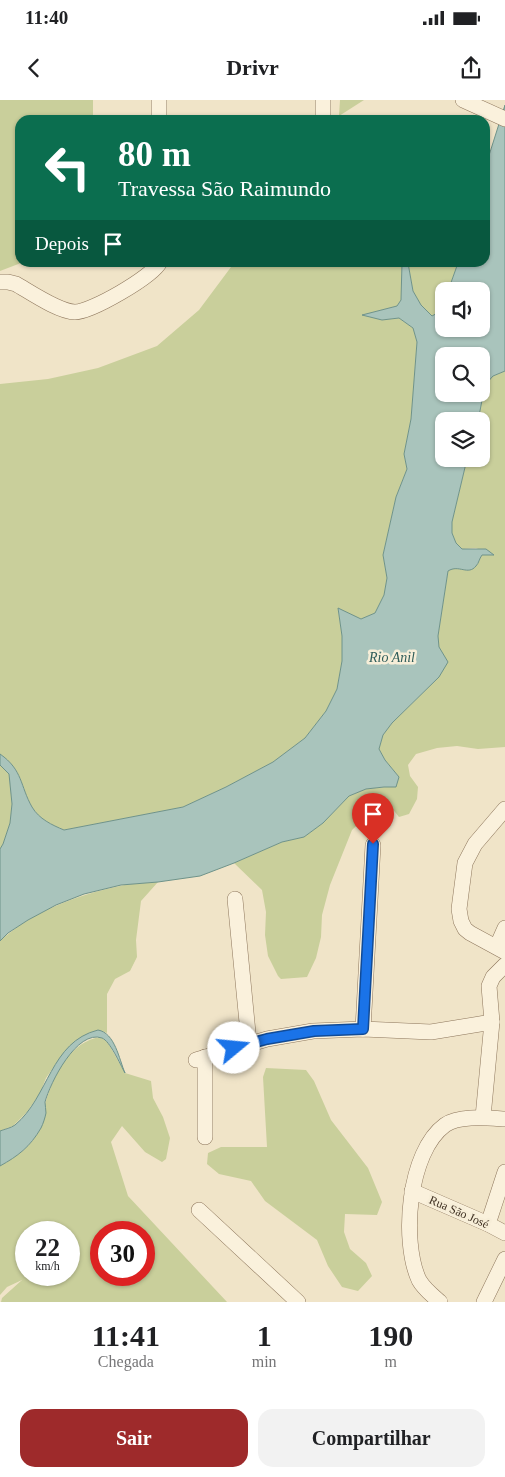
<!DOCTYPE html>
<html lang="pt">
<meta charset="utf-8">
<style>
:root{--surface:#fff;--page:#f2f2f2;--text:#202124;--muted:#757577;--accent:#9e2a2b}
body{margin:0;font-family:"Times New Roman",serif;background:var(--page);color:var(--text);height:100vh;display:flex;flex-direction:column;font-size:19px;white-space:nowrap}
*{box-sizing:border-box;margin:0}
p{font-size:16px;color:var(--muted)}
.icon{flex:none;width:28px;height:28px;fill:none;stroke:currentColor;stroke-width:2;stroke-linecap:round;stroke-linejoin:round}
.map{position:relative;height:1202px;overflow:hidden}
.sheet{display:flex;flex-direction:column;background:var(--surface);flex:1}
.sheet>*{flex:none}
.banner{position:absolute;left:15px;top:15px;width:475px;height:152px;border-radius:15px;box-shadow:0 1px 4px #0004;background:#0b6e4f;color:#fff;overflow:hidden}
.tools{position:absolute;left:435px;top:182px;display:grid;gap:10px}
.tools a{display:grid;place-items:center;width:55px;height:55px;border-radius:10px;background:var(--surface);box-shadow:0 1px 4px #0004;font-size:25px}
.speed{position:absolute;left:15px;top:1121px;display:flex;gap:10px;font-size:25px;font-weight:700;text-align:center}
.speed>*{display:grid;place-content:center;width:65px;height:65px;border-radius:50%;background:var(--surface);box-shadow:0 1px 4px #0004;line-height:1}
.speed small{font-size:12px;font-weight:400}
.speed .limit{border:8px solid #d22;background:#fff;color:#111}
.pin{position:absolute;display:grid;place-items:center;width:42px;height:42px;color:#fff;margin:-51px -21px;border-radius:50% 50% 50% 0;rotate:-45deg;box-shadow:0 0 5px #0007}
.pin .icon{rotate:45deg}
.me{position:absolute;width:55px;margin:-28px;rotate:73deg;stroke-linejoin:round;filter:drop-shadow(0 0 4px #0008)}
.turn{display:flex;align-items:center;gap:18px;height:105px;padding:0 20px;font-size:22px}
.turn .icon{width:65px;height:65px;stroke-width:2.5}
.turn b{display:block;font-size:35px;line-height:42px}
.then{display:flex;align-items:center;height:48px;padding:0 20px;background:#0003;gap:10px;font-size:19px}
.eta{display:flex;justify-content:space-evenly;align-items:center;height:85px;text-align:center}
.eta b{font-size:30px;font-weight:600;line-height:35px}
.action{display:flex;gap:10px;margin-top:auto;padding:10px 20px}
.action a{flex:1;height:58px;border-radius:15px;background:var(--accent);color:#fff;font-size:20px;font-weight:600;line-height:58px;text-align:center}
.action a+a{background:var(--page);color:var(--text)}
.status{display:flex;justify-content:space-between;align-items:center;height:35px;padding:0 25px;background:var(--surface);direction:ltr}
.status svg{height:14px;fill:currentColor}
header{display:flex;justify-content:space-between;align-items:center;height:65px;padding:0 20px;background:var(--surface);font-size:22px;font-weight:600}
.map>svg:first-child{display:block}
.green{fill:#c9cf9b;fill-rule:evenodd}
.water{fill:#a9c4bc;stroke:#6f938a;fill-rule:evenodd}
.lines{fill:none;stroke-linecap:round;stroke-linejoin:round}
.minor-casing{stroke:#8d765c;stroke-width:16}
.minor{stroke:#faf1dc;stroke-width:15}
.route-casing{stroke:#114b97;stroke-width:12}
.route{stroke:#1a73e8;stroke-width:9}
.labels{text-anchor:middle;stroke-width:5;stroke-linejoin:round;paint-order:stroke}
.street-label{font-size:12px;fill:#3d2e20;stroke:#f7eed8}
.water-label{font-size:14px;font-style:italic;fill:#2f5d5a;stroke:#f7eed8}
</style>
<div class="status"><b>11:40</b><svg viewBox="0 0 49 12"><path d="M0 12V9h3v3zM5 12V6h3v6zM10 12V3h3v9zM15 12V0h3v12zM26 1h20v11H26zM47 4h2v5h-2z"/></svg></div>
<header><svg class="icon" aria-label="back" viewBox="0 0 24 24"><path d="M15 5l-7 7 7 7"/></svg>Drivr<svg class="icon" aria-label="share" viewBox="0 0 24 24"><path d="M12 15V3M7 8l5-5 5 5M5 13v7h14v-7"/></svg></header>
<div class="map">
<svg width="505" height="1202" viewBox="0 0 505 1202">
<rect width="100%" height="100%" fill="#f0e4c8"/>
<g class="green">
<path d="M0,0H93V20H20L21,163L0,171Z"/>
<path d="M340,0H364L339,16Z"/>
<path d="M234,163H402L401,200L397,206L363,215L382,220L399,218L413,228L417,242L411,319L404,354L407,369L396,397L383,455L387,478L384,495L375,513L361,519L338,509L342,536V561L337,589L326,611L305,638L273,662L226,687L183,707L64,730C52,725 39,719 32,707C20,686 23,670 0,654V284L48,279L98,268L157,246L199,210Z"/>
<path d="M408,163H458L448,191H444V204L441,211L432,216L421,205L413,191Z"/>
<path d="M505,271V647L478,649L457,646L437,648L416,654L408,665L410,676L418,687L417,699L409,714L399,717L391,707L382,701L352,730L330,785L322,815L321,837L316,858L307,877L281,879L278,876L268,856L265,835L266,812L262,790L234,763L282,742L304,737L323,723L349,696L366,689L384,687L399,677L385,660L379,649L383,635L392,623L439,577L438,536L448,471C454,467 458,467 465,470L477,465L479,459L482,455H493L476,448L462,449L456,443L452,433V422L467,359H481V321H478L485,285L493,276Z"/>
<path d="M0,665L9,673L12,704L10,723L3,744L0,749Z"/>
<path d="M158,782L141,801L136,840L137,857L130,871L115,879L107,894V933L98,930L92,932L62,955L46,978L40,993L27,1012L13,1026L0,1031V841C33,811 77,795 120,786C132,783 146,783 158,782Z"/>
<path d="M101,937L107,941L125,973L151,981L153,998L163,1017L170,1038L166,1059L162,1062L145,1052L122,1026L111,1042L128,1096L227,1202H1L2,1198L22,1180L7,1187L0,1195V1066C18,1056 32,1046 41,1027C46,1017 43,1010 46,1001C54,975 70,941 101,937ZM26,1132H69V1175H26ZM101,1132H144V1175H101Z"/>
<path d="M266,968L306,970L314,981L331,1020L368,1068L382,1102L377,1115L345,1114L344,1132L350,1149L366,1163L372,1176L358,1191L342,1187L328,1166L317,1140L265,1101L251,1081L219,1074L207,1064L208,1053L221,1047H267L263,977Z"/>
</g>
<g class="water">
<path d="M505,5V271L493,276L485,285L478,321H444V359H467L452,422V433L456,443L462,449H486L494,455H482C479,459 479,463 476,466C468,476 459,464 448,471L438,536L439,547L448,562L439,577L392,623L383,635L379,649L385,660L399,677L396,687H384L366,689L349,696L323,723L304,737L282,742L234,763L200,776L158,782L121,785L84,794L56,805L28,820L8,833L0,841V749L3,744L10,723L12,704L9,674L0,665V654C23,670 20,686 32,707C39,719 52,725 64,730L183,707L226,687L273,662L305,638L326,611L337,589L342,561V536L338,508L361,519L375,513L384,495L387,478L383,455L396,397L407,369L404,354L411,319L417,242L413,228L399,218L382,220L362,215L397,206L401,200L402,163H408L413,191L421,205L432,216L441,211L444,204V229H481V191H448L458,163L485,162V68ZM444,256H481V294H444Z"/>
<path d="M98,930C115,933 119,959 125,973C120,964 110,941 102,938C77,929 50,983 45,1002C45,1006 46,1009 46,1013C45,1018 43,1024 41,1028C30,1047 18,1056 0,1066V1031C5,1029 11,1028 15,1025C49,997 50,942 98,930Z"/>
</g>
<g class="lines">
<g class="minor-casing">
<g id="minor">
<path d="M463,0L505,19"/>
<path d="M159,20V0"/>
<path d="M323,20V0"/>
<path d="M0,182H8L16,184C30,192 59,212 75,212C91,212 152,177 160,162"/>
<path d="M505,709L475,744L465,763L459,809L461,821L465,829L470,833L505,852"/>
<path d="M235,799L249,943"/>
<path d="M497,846L505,828"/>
<path d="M363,929L373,745"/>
<path d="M205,957V1037"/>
<path d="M196,960L267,939L313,931L363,929L431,932L492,922"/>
<path d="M483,1017L492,922L489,886L493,877L505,865"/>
<path d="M412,1091L488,1124L505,1133"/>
<path d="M199,1110L298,1202"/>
<path d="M488,1124L505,1072"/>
<path d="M440,1202C433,1196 424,1189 419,1180C401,1141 408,1052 445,1025C459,1015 488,1018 505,1019"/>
<path d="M484,1202L505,1159"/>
</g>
</g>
<use href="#minor" class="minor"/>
</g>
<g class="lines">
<g class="route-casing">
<path id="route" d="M234,948L267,939L314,931L363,929L373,744"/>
</g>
<use href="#route" class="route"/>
</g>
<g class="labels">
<g class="street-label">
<text transform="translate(459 1112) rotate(24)" y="4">Rua São José</text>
</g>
<g class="water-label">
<text x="392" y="562">Rio Anil</text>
</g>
</g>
</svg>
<div class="tools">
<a><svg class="icon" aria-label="sound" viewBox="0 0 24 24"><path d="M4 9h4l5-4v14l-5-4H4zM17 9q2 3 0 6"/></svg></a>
<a><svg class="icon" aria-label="search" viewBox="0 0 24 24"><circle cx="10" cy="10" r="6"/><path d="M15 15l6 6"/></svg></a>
<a><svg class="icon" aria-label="layers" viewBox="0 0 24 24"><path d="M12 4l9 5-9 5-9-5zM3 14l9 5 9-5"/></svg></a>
</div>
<div class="speed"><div>22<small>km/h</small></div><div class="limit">30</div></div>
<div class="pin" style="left:373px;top:744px;background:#d93025"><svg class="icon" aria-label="arrive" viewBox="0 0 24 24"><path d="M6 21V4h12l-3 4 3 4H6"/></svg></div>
<svg class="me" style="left:234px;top:948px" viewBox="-20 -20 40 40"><circle r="19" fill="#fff"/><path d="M0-13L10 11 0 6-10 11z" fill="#1a73e8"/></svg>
<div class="banner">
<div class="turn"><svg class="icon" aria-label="left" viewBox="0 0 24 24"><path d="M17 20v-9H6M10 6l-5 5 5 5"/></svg><div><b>80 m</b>Travessa São Raimundo</div></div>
<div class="then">Depois<svg class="icon" aria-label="arrive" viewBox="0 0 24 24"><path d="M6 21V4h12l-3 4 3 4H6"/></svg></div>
</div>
</div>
<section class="sheet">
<div class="eta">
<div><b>11:41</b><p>Chegada</p></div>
<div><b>1</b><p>min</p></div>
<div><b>190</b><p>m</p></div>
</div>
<div class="action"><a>Sair</a><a>Compartilhar</a></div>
</section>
